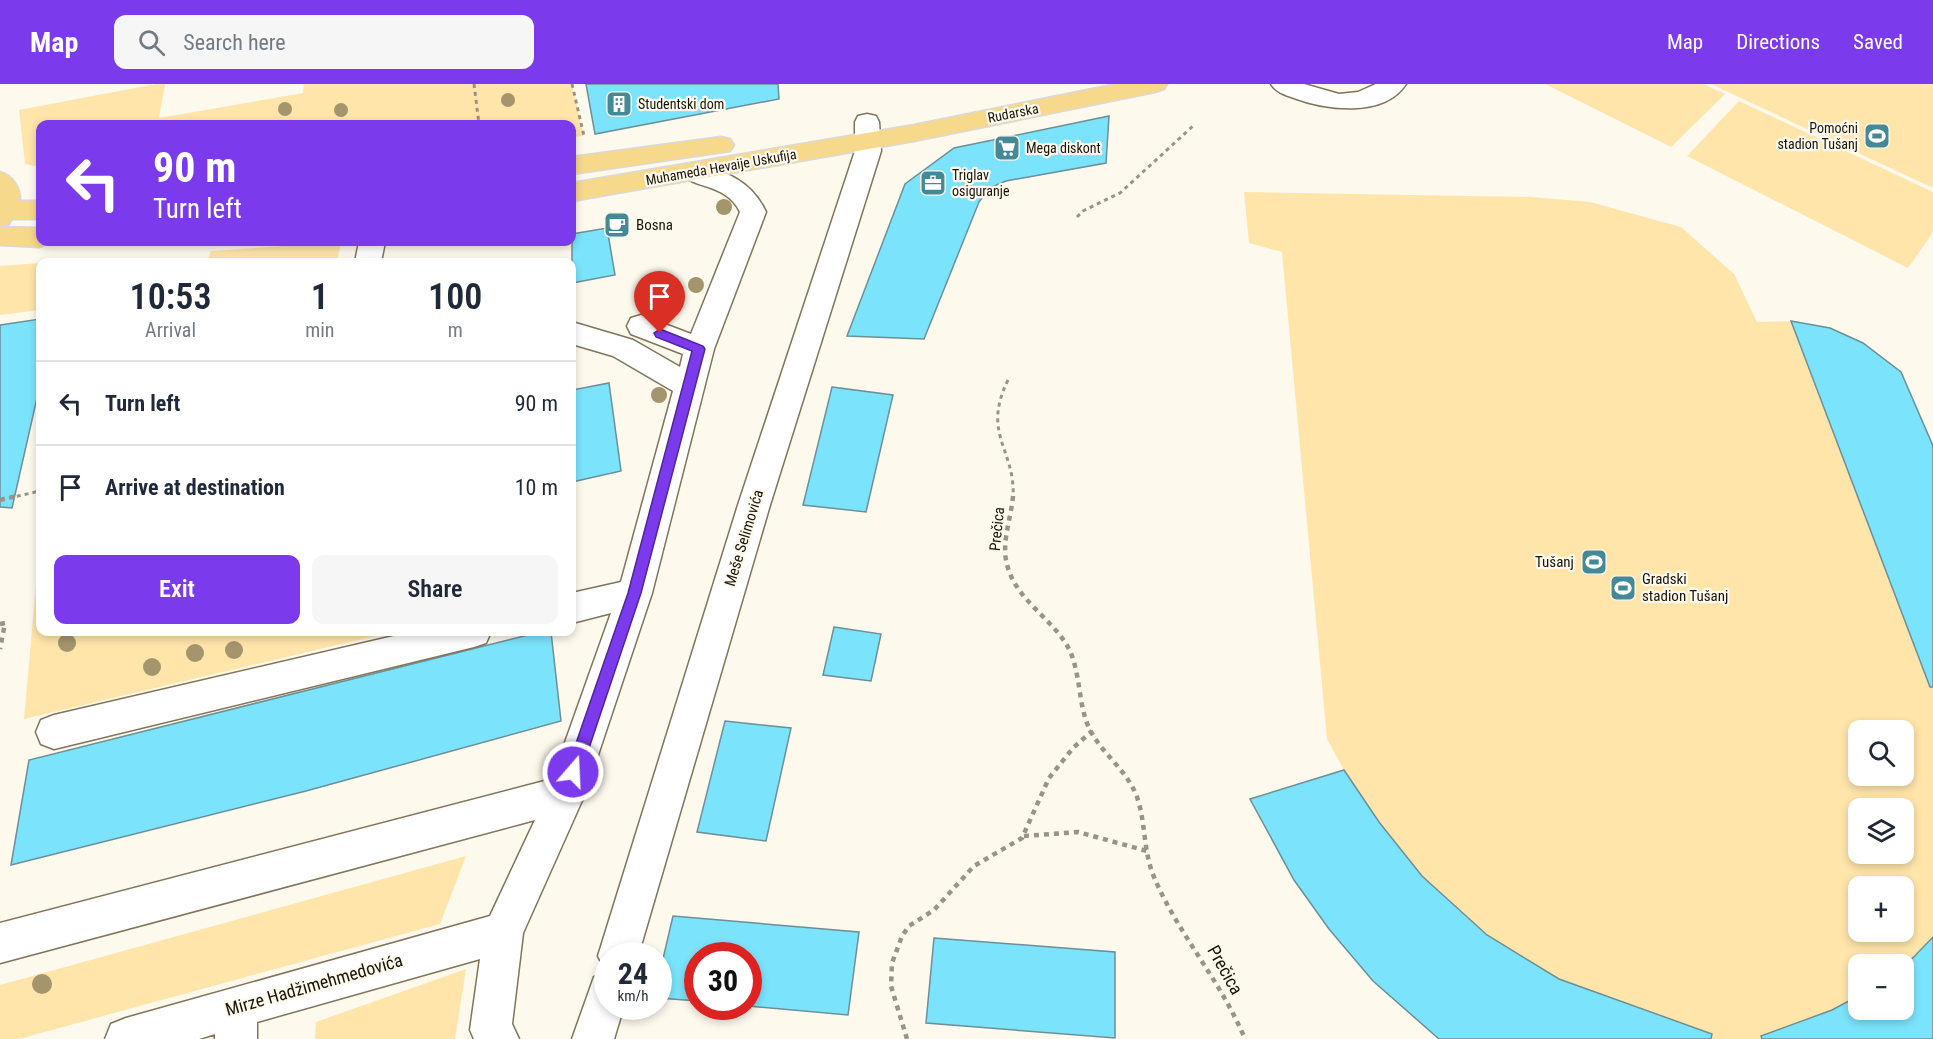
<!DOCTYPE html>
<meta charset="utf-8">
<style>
:root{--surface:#fff;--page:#f6f6f7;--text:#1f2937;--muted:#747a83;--line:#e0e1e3;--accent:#7c3aed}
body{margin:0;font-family:"Roboto Condensed",sans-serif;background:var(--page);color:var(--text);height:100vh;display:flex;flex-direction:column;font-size:22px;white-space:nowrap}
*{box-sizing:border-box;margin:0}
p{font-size:20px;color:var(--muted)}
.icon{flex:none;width:33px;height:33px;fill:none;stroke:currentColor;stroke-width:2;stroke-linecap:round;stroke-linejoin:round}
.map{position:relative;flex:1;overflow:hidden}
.panel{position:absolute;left:36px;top:174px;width:540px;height:378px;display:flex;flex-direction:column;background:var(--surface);border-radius:12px;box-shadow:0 3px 9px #0003}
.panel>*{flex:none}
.banner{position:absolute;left:36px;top:36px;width:540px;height:126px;border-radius:12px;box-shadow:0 3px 9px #0003;background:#7c3aed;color:#fff;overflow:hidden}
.controls{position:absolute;left:1848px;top:636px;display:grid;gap:12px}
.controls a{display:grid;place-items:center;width:66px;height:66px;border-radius:12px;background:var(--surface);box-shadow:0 3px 9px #0003;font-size:30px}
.speed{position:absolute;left:594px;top:858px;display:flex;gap:12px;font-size:30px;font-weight:700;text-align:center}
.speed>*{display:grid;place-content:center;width:78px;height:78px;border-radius:50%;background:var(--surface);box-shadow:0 3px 9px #0003;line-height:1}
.speed small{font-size:15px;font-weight:400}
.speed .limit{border:9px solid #d22;background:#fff;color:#111}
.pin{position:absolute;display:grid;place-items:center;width:51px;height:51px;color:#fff;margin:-62px -26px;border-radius:50% 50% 50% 0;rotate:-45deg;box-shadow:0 0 6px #0007}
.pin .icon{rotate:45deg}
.me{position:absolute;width:66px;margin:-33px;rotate:19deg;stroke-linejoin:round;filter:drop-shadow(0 0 4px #0008)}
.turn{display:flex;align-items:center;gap:21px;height:126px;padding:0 18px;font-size:27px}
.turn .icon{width:78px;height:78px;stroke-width:2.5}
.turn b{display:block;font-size:42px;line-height:51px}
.eta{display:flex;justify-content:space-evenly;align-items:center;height:102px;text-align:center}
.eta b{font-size:36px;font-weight:600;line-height:42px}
.action{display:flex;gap:12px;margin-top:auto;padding:12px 18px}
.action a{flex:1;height:69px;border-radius:12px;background:var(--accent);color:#fff;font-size:24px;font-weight:600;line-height:69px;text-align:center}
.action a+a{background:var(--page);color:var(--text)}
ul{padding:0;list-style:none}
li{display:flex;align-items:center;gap:18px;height:84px;padding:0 18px;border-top:2px solid var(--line)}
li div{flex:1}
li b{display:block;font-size:22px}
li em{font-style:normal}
header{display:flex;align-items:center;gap:36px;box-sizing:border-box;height:84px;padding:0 30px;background:var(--accent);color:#fff}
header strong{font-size:28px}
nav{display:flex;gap:33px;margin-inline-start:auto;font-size:21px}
.search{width:420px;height:54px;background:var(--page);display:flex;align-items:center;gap:15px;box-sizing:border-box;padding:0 21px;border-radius:12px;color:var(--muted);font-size:22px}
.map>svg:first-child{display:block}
.green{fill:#ffe5aa;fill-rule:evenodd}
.building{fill:#7be4fc;stroke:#6d8f97;stroke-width:1.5}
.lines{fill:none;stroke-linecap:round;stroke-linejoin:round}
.minor-casing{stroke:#80745b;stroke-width:3}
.major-casing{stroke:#dad9d8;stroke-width:3}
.path-far1{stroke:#989489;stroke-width:3;stroke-dasharray:4 4;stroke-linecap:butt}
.path{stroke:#989489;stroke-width:4.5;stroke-dasharray:5 5;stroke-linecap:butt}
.minor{fill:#fff;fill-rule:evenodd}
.major{fill:#f7d98c;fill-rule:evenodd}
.tree{fill:#a4956d}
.route{fill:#7c3aed;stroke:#51269a;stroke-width:1.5}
.labels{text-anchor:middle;stroke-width:4.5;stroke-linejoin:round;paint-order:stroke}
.far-poi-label{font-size:14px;fill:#18140a;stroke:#fef9ed;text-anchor:start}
.far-street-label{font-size:14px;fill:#18140a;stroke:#fef9ed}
.poi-label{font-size:15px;fill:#18140a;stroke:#fef9ed;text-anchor:start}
.street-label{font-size:15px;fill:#18140a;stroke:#fef9ed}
.near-street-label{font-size:18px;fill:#18140a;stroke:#fef9ed}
</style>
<header>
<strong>Map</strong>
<div class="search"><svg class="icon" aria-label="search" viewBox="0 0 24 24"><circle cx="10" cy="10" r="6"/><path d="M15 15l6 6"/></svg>Search here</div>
<nav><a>Map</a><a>Directions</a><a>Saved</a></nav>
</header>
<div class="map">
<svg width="1933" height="955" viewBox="0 0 1933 955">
<rect width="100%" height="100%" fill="#fef9ed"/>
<g class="green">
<path d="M156,0H165L159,34L303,9L304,0H572L584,52L572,53V40H40V83L25,80L19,26Z"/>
<path d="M1545,0H1703L1725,10L1671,63Z"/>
<path d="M1711,0H1933V104Z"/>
<path d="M1739,17L1933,108V148L1908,184L1687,72Z"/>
<path d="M1244,108L1532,113L1590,118L1681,143L1734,190L1757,238L1791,237L1830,244L1863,259L1901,288L1933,362V955H1439C1351,885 1301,813 1249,715L1344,686L1327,655L1282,168L1249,159ZM1858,646H1904V692H1858ZM1858,724H1904V770H1858ZM1858,802H1904V848H1858ZM1858,880H1904V926H1858Z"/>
<path d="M341,158L337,178H207L211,167Z"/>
<path d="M40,179V226L0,231V182Z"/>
<path d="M40,456V548H393L24,635Z"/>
<path d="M466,772L440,840L19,955H0V901Z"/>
<path d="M466,885L455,955H315L316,938Z"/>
</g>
<g class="building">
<path d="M586,0H778L779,15L595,50Z"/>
<path d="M1109,32L1106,79L1006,97L989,104L979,118L924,255L847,252L905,100L954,64Z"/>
<path d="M607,144L615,191L572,199V150Z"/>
<path d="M40,235V301L12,424L0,423V241Z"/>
<path d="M1791,237L1830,244L1863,259L1901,288L1933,362V603H1930Z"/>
<path d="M609,299L621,387L572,398V306Z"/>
<path d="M832,303L893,311L866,428L803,421Z"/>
<path d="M834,543L881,550L871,597L823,591Z"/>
<path d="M540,548H551L561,637L306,707L11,781L29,676Z"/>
<path d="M725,637L791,644L766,757L697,748Z"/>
<path d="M1344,686L1379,738L1422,792L1487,851L1559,895L1712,950L1711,955H1439L1373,897L1329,845L1294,796L1250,715Z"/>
<path d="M673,832L859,848L848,931L748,922V872H698V917L658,914V896Z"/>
<path d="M1933,853V955H1762L1761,952L1832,926L1858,912V926H1904V883Z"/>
<path d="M934,854L1115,868V954L926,939Z"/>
</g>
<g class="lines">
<g class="minor-casing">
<g id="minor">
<path d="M1271,0H1304L1339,10L1358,8L1376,0H1406C1384,34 1326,26 1294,14C1285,11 1276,8 1271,0Z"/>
<path d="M867,30L876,32L879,38L881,67L770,421L638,872H608V922H624L614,955H572L594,893L606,887L598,872L738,421L855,67V38L858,32Z"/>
<path d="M694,79C726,88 751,96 766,128L714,265L652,509L585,710L523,849L512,940L519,955H474L470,946L480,875L257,938V955H215V950L199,955H105L111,940L126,934L490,832L535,736L0,879V839L552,695L611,529L572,539V509L621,498L673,307L613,272L572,260V238L633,256L680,283L683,270L631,250L627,242L631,234L641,231L691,250L740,128C726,98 692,106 681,88L685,82Z"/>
<path d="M359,158H385L381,178H355Z"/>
<path d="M411,548H491L486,559L474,563L54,665L41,660L36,648L41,636L54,631Z"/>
</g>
</g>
<g class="major-casing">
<g id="major">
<path d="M1117,0H1167L1164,5L1155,8L914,57L572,117V99L914,41Z"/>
<path d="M721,53L730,55L734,61L730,67L572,90V73Z"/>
<path d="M0,88C13,92 20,103 20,117H40V135H12L9,140L0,142Z"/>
<path d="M0,143L40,144V158H51L40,163L0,161Z"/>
</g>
</g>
<g class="path-far1">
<path d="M474,0L479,40"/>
<path d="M572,0L584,52"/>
<path d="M1077,133L1083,127L1120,109L1193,42"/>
<path d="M1008,296C981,351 1016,365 1013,414"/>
<path d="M9,414L40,407"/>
</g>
<g class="path">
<path d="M1013,412C1011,436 1000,461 1008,484C1018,518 1055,536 1070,567C1081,592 1078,622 1090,646C1103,671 1127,686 1137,713C1146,739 1143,767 1154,793C1178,850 1221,897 1245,955"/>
<path d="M0,416L16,412"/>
<path d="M0,540L5,539L0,565"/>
<path d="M1024,752L1078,748L1147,767"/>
<path d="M907,955L891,902L892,879L902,852L909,842L934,826L974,782L1022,754L1049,694L1073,664L1092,647"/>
</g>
<use href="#minor" class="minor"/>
<use href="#major" class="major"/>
</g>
<g class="tree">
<circle cx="508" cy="16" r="7"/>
<circle cx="285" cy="25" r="7"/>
<circle cx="341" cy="26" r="7"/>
<circle cx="724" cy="123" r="8"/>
<circle cx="696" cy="201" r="8"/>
<circle cx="659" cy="311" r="8"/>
<circle cx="67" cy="559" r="9"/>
<circle cx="234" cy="566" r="9"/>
<circle cx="195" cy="569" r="9"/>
<circle cx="152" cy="583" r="9"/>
<circle cx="42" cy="900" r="10"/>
</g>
<path class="route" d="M660,245L703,262L705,265L641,509L581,688L579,693L573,695L568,693L566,688L628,509L692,267L656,253L654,249Z"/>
<defs>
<g id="building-square" transform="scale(1.35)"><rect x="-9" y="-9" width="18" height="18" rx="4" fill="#458997" stroke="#fef9ed"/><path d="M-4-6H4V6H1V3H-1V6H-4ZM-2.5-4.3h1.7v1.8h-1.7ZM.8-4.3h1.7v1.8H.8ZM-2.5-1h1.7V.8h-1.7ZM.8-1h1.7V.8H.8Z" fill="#fff"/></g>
<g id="stadium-square" transform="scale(1.35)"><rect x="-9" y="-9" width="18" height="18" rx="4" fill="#458997" stroke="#fef9ed"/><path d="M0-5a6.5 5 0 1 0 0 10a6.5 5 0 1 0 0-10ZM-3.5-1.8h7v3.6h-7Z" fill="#fff"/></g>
<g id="supermarket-square" transform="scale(1.35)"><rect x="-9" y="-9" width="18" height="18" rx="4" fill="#458997" stroke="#fef9ed"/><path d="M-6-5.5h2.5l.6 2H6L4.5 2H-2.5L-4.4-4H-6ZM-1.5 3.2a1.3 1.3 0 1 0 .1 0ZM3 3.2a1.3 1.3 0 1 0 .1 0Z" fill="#fff"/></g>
<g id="office-square" transform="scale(1.35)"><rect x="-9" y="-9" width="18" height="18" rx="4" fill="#458997" stroke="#fef9ed"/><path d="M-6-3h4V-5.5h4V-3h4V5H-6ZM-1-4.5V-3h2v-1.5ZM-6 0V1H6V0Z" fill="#fff"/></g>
<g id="cafe-square" transform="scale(1.35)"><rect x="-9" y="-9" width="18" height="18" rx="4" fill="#458997" stroke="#fef9ed"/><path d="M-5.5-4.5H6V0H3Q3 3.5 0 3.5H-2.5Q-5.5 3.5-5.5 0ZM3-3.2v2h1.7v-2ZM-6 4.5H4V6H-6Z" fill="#fff"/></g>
</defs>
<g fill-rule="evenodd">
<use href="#building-square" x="619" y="20"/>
<use href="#stadium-square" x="1877" y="52"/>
<use href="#supermarket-square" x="1007" y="64"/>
<use href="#office-square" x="933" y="99"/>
<use href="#cafe-square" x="617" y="141"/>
<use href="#stadium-square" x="1594" y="478"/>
<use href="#stadium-square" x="1623" y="504"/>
</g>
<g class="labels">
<g class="far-poi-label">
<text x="638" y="25">Studentski dom</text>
<text x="1858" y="49" text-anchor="end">Pomoćni<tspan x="1858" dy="16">stadion Tušanj</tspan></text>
<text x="1026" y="69">Mega diskont</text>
<text x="952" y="96">Triglav<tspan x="952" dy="16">osiguranje</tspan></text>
</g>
<g class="far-street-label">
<text transform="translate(1013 29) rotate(-11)" y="5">Rudarska</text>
<text transform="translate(721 83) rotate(-10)" y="5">Muhameda Hevaije Uskufija</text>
</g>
<g class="poi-label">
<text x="636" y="146">Bosna</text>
<text x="1574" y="483" text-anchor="end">Tušanj</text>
<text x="1642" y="500">Gradski<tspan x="1642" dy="17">stadion Tušanj</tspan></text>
</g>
<g class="street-label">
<text transform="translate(997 445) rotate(-84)" y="5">Prečica</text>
<text transform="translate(744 454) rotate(-73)" y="5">Meše Selimovića</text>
</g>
<g class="near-street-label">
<text transform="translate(1225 886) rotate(61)" y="6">Prečica</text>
<text transform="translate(314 901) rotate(-16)" y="6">Mirze Hadžimehmedovića</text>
</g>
</g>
</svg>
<div class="controls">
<a><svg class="icon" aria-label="search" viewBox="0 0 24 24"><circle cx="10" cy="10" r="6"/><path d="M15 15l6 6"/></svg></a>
<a><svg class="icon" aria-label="layers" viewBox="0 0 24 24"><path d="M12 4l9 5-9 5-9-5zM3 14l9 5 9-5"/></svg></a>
<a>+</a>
<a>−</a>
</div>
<div class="speed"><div>24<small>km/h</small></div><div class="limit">30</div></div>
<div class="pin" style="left:660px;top:249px;background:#d93025"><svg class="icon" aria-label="arrive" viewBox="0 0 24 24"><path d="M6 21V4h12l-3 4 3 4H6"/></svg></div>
<svg class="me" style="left:573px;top:688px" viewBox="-20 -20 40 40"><circle r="17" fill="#7c3aed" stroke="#fff" stroke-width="3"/><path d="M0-11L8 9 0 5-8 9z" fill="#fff"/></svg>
<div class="banner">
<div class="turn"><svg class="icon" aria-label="left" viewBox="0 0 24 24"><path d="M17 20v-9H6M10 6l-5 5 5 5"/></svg><div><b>90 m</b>Turn left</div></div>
</div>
<section class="panel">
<div class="eta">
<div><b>10:53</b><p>Arrival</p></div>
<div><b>1</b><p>min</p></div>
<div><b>100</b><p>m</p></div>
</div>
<ul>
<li><svg class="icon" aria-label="left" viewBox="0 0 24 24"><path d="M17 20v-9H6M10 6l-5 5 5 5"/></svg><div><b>Turn left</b></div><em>90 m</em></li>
<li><svg class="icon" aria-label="arrive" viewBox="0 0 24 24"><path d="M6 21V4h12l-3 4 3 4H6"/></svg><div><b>Arrive at destination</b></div><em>10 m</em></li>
</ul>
<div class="action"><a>Exit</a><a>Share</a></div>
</section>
</div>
